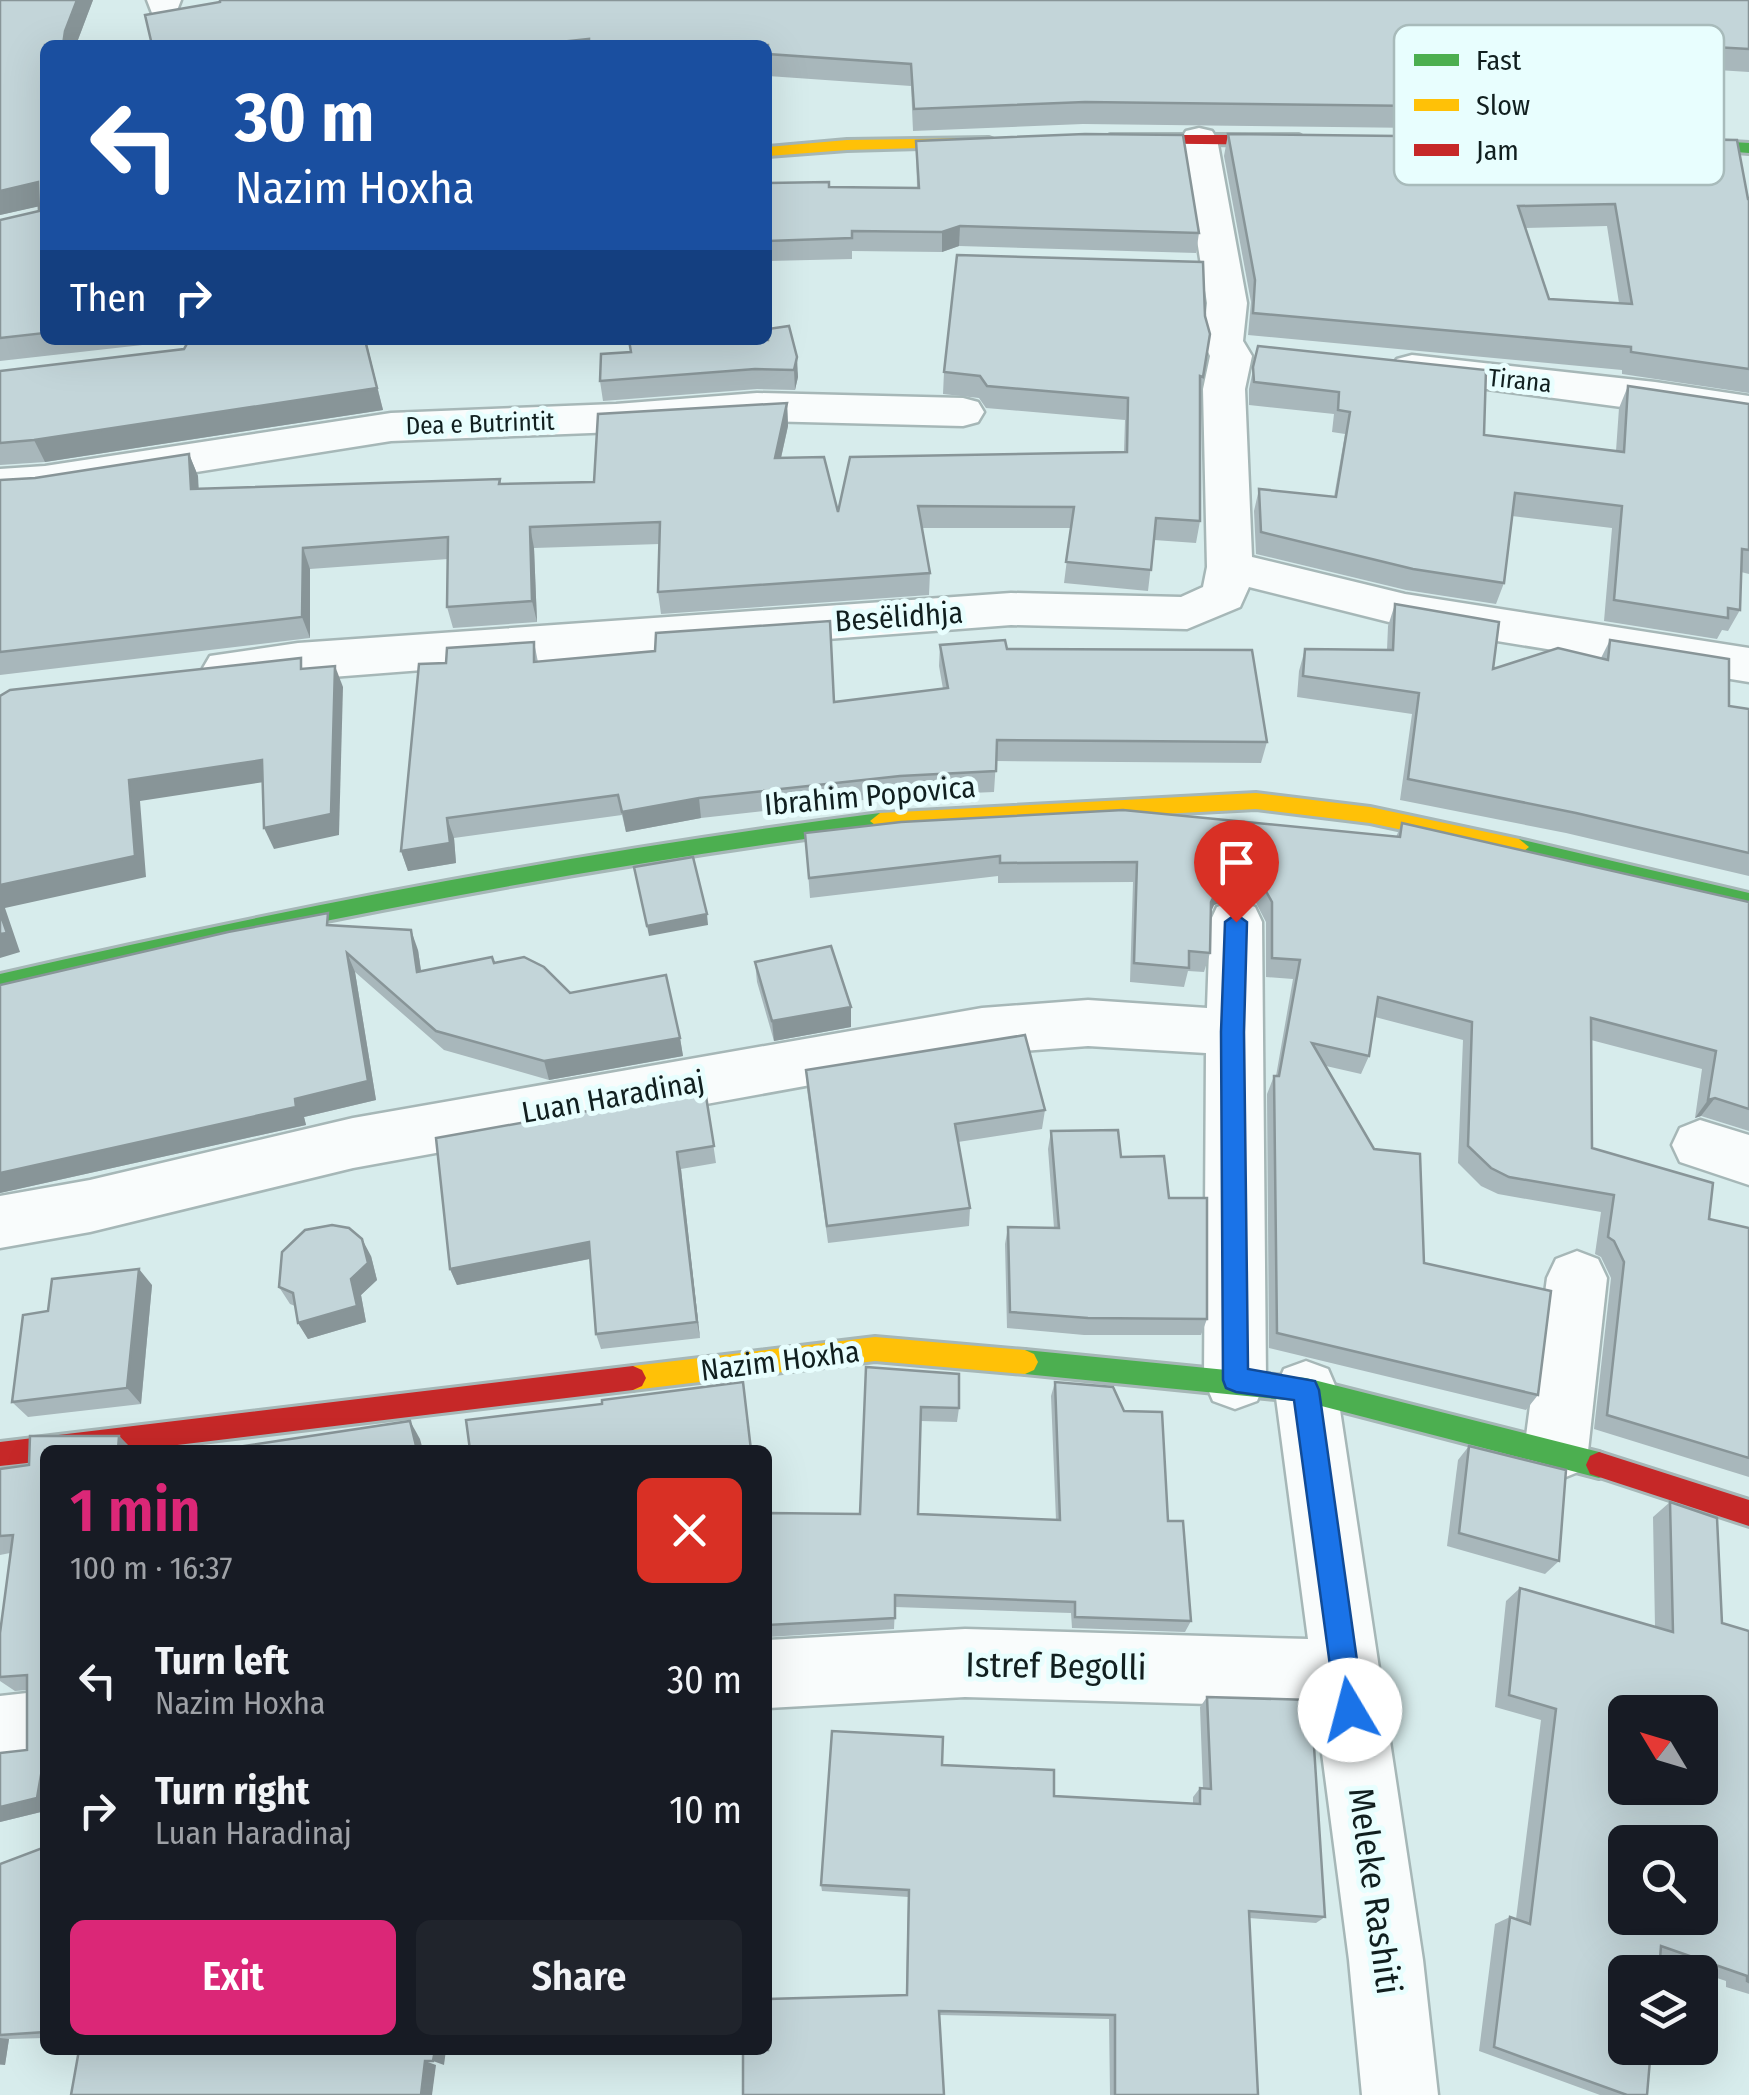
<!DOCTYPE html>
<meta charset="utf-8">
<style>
:root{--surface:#171b24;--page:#20242c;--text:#f1f3f6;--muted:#9ea1a6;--accent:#db2777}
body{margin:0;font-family:"Fira Sans Condensed",sans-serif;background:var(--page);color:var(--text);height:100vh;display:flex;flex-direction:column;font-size:38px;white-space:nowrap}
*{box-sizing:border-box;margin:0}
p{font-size:32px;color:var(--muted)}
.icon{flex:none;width:55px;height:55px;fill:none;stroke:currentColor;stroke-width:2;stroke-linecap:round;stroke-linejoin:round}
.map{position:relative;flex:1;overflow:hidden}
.side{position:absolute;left:40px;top:1445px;width:732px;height:610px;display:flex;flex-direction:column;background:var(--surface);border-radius:15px;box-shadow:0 10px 40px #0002}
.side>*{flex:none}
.top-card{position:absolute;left:40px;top:40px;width:732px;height:305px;border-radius:15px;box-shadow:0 10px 40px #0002;background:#1a4fa0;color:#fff;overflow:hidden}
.needle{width:65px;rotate:308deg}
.fabs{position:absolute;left:1608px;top:1695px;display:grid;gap:20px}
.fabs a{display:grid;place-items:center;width:110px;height:110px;border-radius:15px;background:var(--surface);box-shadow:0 10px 40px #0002;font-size:50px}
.pin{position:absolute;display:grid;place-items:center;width:85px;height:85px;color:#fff;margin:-102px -42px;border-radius:50% 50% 50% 0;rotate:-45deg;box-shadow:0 0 10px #0007}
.pin .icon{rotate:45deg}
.me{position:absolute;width:110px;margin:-55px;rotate:352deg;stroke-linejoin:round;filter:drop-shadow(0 0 8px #0008)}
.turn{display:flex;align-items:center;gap:35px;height:210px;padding:0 30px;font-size:45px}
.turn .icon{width:130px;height:130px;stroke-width:2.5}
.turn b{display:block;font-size:70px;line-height:85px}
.then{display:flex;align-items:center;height:95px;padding:0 30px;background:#0003;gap:20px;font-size:38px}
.round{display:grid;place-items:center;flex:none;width:105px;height:105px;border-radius:15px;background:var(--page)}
.head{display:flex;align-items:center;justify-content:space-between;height:170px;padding:0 30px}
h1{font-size:60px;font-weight:600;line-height:75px;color:var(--accent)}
.button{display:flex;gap:20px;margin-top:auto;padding:20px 30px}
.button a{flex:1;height:115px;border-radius:15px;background:var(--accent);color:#fff;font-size:40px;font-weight:600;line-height:115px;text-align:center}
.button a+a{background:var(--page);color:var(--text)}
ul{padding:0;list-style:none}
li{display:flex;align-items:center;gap:30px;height:130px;padding:0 30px}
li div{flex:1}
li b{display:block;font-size:38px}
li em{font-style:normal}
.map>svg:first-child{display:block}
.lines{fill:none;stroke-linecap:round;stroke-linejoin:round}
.street-casing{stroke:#a6b7b7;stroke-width:5}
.fast-casing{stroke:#a6b7b7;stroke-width:6}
.slow-casing{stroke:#a6b7b7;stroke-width:6}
.jam-casing{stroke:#a6b7b7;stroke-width:6}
.street{fill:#f9fcfc;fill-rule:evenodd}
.fast{fill:#4caf50;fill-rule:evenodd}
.slow{fill:#ffc107;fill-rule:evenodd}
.jam{fill:#c62828;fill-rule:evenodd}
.wall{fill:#a8b7bb;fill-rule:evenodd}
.shaded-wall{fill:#889598}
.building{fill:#c3d5d9;stroke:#889598;stroke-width:2.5;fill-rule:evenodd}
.route{fill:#1a73e8;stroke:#114b97;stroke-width:2.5}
.labels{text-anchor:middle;stroke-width:10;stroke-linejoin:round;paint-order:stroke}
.far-street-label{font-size:25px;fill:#111f1f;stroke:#e8fefe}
.street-label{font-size:30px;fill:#111f1f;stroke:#e8fefe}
.near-street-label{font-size:35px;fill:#111f1f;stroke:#e8fefe}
.key{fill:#e8fefe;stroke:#a8bbbb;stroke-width:2.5}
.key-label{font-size:28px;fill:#111f1f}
</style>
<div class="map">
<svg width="1749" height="2095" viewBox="0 0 1749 2095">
<rect width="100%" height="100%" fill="#d7ecec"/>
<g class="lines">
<g class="street-casing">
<g id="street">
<path d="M147,0H181L176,13H152Z"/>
<path d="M1199,128L1212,131L1217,139L1247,303L1243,341L1252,356L1245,389L1252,557L1405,594L1749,648V682L1405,626L1249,587L1240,607L1187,629L1011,625L227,685L210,680L203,668L210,656L298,643L1011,593L1181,597L1203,587L1207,567L1203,389L1210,356L1203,341L1207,303L1181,139L1186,131Z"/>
<path d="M1412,355L1655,382L1749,396V424L1397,377L1391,368L1397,359Z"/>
<path d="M757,393L963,398L978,402L984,412L978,422L963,426L757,421L616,432L391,441L45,496L0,499V469L45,466L391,413L616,404Z"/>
<path d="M1236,901L1255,907L1262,922L1266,1380L1257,1401L1235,1409L1213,1401L1204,1380L1206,1053L1088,1046L982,1054L353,1168L90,1232L0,1248V1196L90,1180L353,1118L982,1008L1088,1000L1207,1008L1210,922L1217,907Z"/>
<path d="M1700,1120L1749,1135V1185L1680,1162L1672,1145L1680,1128Z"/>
<path d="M1577,1251L1598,1259L1607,1278L1588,1451L1578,1472L1556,1481L1534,1472L1524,1451L1547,1278L1556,1259Z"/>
<path d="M1306,1361L1328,1369L1337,1390L1423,1960L1438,2095H1362L1349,1960L1316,1707L965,1697L768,1708V1640L965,1629L1308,1639L1275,1390L1284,1369Z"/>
<path d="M45,1691V1759L0,1764V1696Z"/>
</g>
</g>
<g class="fast-casing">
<g id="fast">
<path d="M1665,138L1749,143V153L1660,146L1657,143Z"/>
<path d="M880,813L890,821L880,829C583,867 291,924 0,992V974C291,907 583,851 880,813Z"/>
<path d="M1519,839L1749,893V909L1512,853L1509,847L1512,841Z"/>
<path d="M1025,1350L1306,1378L1599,1452L1608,1456L1612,1465L1608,1474L1599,1478L1306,1402L1025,1374L1016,1370L1012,1362L1016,1354Z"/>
</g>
</g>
<g class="slow-casing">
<g id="slow">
<path d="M989,138L994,140V146L847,150L768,156V147L847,140Z"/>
<path d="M1256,793L1370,807L1519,839L1529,847L1519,855L1370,823L1256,809L880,829L870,821L880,813Z"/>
<path d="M875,1337L1025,1350L1034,1354L1038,1362L1034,1370L1025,1374L875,1361L633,1390L624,1386L620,1378L624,1370L633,1366Z"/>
</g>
</g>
<g class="jam-casing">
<g id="jam">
<path d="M1110,135H1299L1307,140L1299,145L1105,143L1102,140Z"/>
<path d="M633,1366L642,1370L646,1378L642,1386L633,1390L136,1450H45V1461L0,1466V1442Z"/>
<path d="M1599,1452L1749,1500V1526L1590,1474L1586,1465L1590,1456Z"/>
</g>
</g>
<use href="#street" class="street"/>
<use href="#fast" class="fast"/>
<use href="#slow" class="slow"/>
<use href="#jam" class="jam"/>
</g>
<g class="wall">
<path d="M0,0H93L76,45H45V340H366L383,410L45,462L0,465V371L184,349L187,344L178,341L0,361V220L39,211V206L0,215Z"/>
<path d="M1749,0V72L1654,66L1673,109L1665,131L1083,124L913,131L911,86L768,76V45Z"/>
<path d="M768,85L771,99L772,121H768Z"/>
<path d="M1228,134L1749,199V393L1622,374V370L1248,335L1251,302L1224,156ZM1607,226L1619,303L1549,299L1525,228Z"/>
<path d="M916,141L1199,233L1196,253L959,246L942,252L852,251V259L768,261V183L829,187L917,188Z"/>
<path d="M1205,316L1210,334L1200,398V521L1196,543L1154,540L1148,591L1064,583L1071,528H922L930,573L929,595L661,614L658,592L660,544L534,548L537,622L453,628L447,607L448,559L310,569V638L0,675V480L35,478L189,454L198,476V489L500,479L501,484L594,482L787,403L788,426L781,458L838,512L1124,452L1125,420L986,408L979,398L943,394L944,372Z"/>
<path d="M789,326L798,377L795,390L757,389L603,401L600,381L631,352L768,340Z"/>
<path d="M1258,346L1484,435L1616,451L1619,408L1628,386L1749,404V574L1741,572L1740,610L1728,631L1722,630L1717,639L1604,621L1612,528L1512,516L1504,583L1496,604L1406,590L1256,554L1254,511L1259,489L1334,497L1345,434L1332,432L1334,414L1249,405V389Z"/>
<path d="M1395,604L1493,669L1601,658L1610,640L1729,706L1749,709V876L1566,833L1400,800L1412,714L1297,697L1299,671L1305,649L1387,650L1388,626Z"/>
<path d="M534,642L538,662L834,702L943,689L939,666L940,645L1007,649L1267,742L1261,763L996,761L994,792L900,796L701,818L626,832L622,815L454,838L456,863L408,871L401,851L446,663Z"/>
<path d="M1402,823L1749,902V1131L1701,1116L1695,1118L1702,1069L1591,1040L1592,1148L1709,1219L1749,1228V1477L1594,1429L1611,1278L1601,1257L1595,1254L1601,1212L1498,1194L1481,1186L1458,1163L1463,1040L1375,1017L1369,1056L1361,1074L1326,1066L1424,1263L1538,1395L1526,1410L1269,1348L1267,1094L1274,1076H1276L1293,979L1266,977V922L1256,903L1235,897L1214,905L1211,911L1210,953L1204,972L1188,971L1184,987L1130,982L1133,882L998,883V876L810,898L805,833L1396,837Z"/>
<path d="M333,926L418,950L421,971L494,963L680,1038L683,1056L549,1080L444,1050L355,972L376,1100L304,1117L306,1125L0,1193V985Z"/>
<path d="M755,962L851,1007V1027L774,1041L757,982Z"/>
<path d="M806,1070L1045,1110L1042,1129L958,1142L970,1208L969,1226L828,1243L807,1089Z"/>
<path d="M705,1090L716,1163L681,1169L700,1338L601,1349L596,1334L590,1259L457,1285L450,1269Z"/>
<path d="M1051,1131L1121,1157L1169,1198L1207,1319L1201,1335H1084L1007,1328L1005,1244L1008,1227L1054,1228L1048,1149Z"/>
<path d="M371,1256L377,1280L361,1295L366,1322L308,1339L298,1323L295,1306L290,1304L279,1287Z"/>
<path d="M152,1285L141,1404L28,1417L12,1402L48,1311Z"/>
<path d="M866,1367L959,1408L957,1422L921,1421L918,1514L1056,1520L1051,1396L1055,1382L1168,1521L1191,1621L1185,1632L1072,1628L1071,1613L895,1607L894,1629L768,1637V1513L860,1514Z"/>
<path d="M30,1436H119L132,1450H136H45V1811L0,1822V1753L27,1750V1690L15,1691L0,1681V1633L10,1553L0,1555V1469L29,1465Z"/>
<path d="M1469,1446L1559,1561L1545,1574L1447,1546L1458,1460Z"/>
<path d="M1670,1502L1722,1623L1749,1631V1994L1726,1987V1981L1660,1959L1647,2095H1600L1479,2051L1495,1924L1510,1917L1516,1919L1541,1720L1495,1707L1506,1601L1520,1588L1655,1627L1653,1517Z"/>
<path d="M1207,1697L1325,1917L1316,1923L1249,1918L1258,2095H1110L1109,2019L939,2015L906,1995L908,1897L822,1891L821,1885L942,1765L1054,1796L1193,1804V1797L1200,1788L1203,1789L1200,1707Z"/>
<path d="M45,1847V2038L9,2039L5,2065H0V1864Z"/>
</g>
<g class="shaded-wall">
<path d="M77,0H93L76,45H63L65,31Z"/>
<path d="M589,39L590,45H532Z"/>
<path d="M38,182L45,205L0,215V191Z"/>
<path d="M960,226L959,246L942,252V232Z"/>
<path d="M365,340L383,410L45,462L34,440Z"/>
<path d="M797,357L798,377L795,390L794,370Z"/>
<path d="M787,403L788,426L776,480L775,458Z"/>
<path d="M189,454L198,476L200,511L191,489Z"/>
<path d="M530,527L534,548L537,622L532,601Z"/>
<path d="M303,548L310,569V638L302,617Z"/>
<path d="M335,666L343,687L339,835L274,849L264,828Z"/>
<path d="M262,760L271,781L140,801L146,877L5,908L20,952L0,958V885L129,780Z"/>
<path d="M699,798L701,818L626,832L622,812Z"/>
<path d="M447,818L454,838L456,863L408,871L401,851Z"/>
<path d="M1240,878L1235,897L1214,905L1206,922L1211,902L1219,886Z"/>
<path d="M707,914L708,925L649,936L647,926Z"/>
<path d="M411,930L418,950L424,991L417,972Z"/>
<path d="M347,953L355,972L376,1100L304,1117L306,1125L0,1193V1173L295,1099Z"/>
<path d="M851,1007V1027L774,1041L772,1021Z"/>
<path d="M680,1038L683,1056L549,1080L544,1061Z"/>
<path d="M1715,1098L1701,1116L1695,1118L1708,1100Z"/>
<path d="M677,1152L681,1169L700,1338L697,1322Z"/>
<path d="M362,1239L371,1256L377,1280L361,1295L366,1322L308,1339L298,1323L351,1279Z"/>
<path d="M589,1242L594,1258L457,1285L450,1269Z"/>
<path d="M139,1269L152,1285L141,1404L127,1388Z"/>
<path d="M410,1421L420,1439L423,1450H417Z"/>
<path d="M119,1436L133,1450H118Z"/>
<path d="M45,1752V1811L0,1822V1807Z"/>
<path d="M0,2038L9,2039L5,2065L0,2064Z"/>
<path d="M435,2050H446L444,2065L433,2061Z"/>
<path d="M425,2061L436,2065L432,2095H421Z"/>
</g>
<g class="building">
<path d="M0,0H77L65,31L63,45H45V333L0,338V220L39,211L38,182L0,191Z"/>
<path d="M220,0H1749V49L1644,43L1673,109L1085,102L914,109L911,64L768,54V45H589V39L532,45H152L145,15L220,2Z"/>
<path d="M1085,134L1183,135L1199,233L960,226L942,232L852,231V238L768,241V183L829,182V187L919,188L916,141Z"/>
<path d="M1228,134L1737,140L1748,199H1749V369L1631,352V347L1253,313L1255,280ZM1615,204L1632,304L1549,299L1518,206Z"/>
<path d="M957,255L1203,262L1205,316L1210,334L1203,377L1200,376V521L1156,518L1151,570L1066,562L1074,507L918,506L930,573L658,592L660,522L530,527L532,601L447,607L448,537L303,548L302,617L0,652V480L35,478L189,454L191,489L500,479L499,484L594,482L598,414L787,403L775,458L824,457L838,512L850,457L1127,452L1128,398L987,386L980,376L944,372Z"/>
<path d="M789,326L797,357L794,370L755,369L600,381L601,354L631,352L629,340H768V329Z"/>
<path d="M189,340H365L377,388L34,440L0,443V371L184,349Z"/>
<path d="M1258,346L1486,370L1484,435L1624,452L1628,386L1749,404V550L1742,549L1740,610L1728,608V618L1614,600L1622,506L1515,493L1504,583L1413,569L1261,532L1259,489L1336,497L1350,412L1338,410L1339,392L1254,382L1253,367Z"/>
<path d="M1395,604L1499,622L1493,669L1558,648L1608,660L1610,640L1729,659V706L1749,709V853L1576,813L1408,779L1419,693L1303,676L1305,649L1393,650Z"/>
<path d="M830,621L834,702L948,688L940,645L1005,640L1007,649L1252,650L1267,742L997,740L996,771L900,776L699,798L622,812L618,795L447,818L450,843L401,851L419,664L446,663L447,648L534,642V662L655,651L656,633Z"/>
<path d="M301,658V669L335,666L331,814L264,828L262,760L129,780L135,856L0,885V696L10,690Z"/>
<path d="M1123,810L1400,837L1402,823L1749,902V1109L1715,1098L1708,1100L1716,1051L1591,1018L1592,1148L1713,1183L1709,1219L1749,1228V1458L1607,1415L1624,1262L1614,1241L1608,1237L1614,1195L1509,1177L1491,1168L1468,1146L1472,1022L1378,997L1369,1056L1312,1043L1374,1149L1420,1154L1424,1263L1551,1291L1538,1395L1277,1333L1274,1076H1279L1300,960L1272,958V902L1262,884L1240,878L1219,886L1211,902L1210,953L1189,951V968L1134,963L1137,862L1000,863V856L809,878L805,833L901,822Z"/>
<path d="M693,857L707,914L647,926L634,867Z"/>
<path d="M0,913L7,933L0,934Z"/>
<path d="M328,913L327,925L411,930L417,972L492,957L494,963L524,957L544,967L570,993L666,975L680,1038L544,1061L436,1031L347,953L368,1081L295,1099L296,1107L0,1173V985L228,932Z"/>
<path d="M831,946L851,1007L772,1021L755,962Z"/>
<path d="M1025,1035L1045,1110L955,1124L970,1208L827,1226L806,1070Z"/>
<path d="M705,1090L714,1146L677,1152L697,1322L596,1334L589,1242L450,1269L436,1138Z"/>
<path d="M1118,1130L1121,1157L1164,1156L1169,1198H1207V1319L1088,1318L1010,1312L1008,1227L1059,1228L1051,1131Z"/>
<path d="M332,1225L349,1228L362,1239L368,1263L351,1279L357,1306L298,1323L293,1293L279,1287L282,1252L305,1230Z"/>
<path d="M139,1269L127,1388L12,1402L23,1315L48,1311L52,1279Z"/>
<path d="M866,1367L959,1374V1408L921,1407L918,1514L1060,1520L1055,1382L1113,1387L1124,1411L1162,1412L1168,1521H1183L1191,1621L1075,1617V1602L895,1595V1618L768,1625V1513L860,1514Z"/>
<path d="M743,1382L751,1450H470L466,1420L602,1404V1400Z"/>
<path d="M410,1421L417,1450H217Z"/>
<path d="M30,1436H119L118,1450H45V1752L37,1798L0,1807V1753L27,1750V1675L0,1677V1633L13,1535L0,1536V1469L29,1465Z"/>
<path d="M1469,1446L1566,1470L1559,1561L1459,1533Z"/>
<path d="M1670,1502L1717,1518L1722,1623L1749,1631V1982L1747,1981V1976L1661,1946L1659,1972H1625V2048H1651L1647,2095H1627L1494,2047L1510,1917L1530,1924L1556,1709L1509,1695L1520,1588L1673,1632ZM1625,1712H1700V1788H1625ZM1625,1842H1700V1918H1625Z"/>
<path d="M1207,1697L1311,1700L1325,1917L1249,1911L1258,2095H1115V2015L939,2011L944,2095H743V2050H768V1999L907,1995L909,1890L821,1885L832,1731L943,1737L942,1765L1054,1770V1796L1200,1804V1788L1211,1789Z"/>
<path d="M45,1847V2032L0,2035V1864Z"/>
<path d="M79,2050H435L433,2061H425L421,2095H71Z"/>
</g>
<path class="route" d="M1236,914L1247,922L1244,1032L1248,1369L1315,1381L1319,1390L1364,1710L1360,1719L1350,1724L1340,1719L1336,1710L1294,1400L1236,1392L1226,1388L1223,1380L1221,1032L1225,922Z"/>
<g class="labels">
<g class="far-street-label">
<text transform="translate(1520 380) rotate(6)" y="9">Tirana</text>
<text transform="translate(480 423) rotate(-2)" y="9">Dea e Butrintit</text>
</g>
<g class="street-label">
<text transform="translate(899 617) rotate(-4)" y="10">Besëlidhja</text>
<text transform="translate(870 796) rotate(-5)" y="10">Ibrahim Popovica</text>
<text transform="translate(613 1097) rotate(-10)" y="10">Luan Haradinaj</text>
<text transform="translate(780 1361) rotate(-7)" y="10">Nazim Hoxha</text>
</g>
<g class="near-street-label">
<text transform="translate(1056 1666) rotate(1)" y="12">Istref Begolli</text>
<text transform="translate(1375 1891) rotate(82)" y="12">Meleke Rashiti</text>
</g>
</g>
<rect x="1394" y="25" width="330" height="160" rx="15" class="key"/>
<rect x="1414" y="54" width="45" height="12" fill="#4caf50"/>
<rect x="1414" y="99" width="45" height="12" fill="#ffc107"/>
<rect x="1414" y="144" width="45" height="12" fill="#c62828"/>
<g class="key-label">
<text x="1476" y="70">Fast</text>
<text x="1476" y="115">Slow</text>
<text x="1476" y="160">Jam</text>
</g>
</svg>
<div class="fabs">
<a><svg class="needle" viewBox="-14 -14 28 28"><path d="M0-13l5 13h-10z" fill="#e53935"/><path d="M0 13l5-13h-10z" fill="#9ea1a6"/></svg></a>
<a><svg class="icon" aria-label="search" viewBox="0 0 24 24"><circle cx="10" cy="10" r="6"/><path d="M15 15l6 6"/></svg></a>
<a><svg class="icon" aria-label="layers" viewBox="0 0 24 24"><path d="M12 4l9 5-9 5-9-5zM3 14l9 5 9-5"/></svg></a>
</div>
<div class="pin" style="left:1236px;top:922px;background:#d93025"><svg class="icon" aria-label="arrive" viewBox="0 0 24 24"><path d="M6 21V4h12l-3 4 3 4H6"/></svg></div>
<svg class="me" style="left:1350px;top:1710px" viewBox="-20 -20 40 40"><circle r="19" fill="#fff"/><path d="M0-13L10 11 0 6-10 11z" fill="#1a73e8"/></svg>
<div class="top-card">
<div class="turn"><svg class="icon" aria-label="left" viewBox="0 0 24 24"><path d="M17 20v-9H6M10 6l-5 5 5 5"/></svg><div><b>30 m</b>Nazim Hoxha</div></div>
<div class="then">Then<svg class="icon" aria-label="right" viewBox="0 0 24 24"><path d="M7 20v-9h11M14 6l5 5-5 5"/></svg></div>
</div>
<section class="side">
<div class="head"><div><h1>1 min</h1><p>100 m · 16:37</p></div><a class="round" style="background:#d93025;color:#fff"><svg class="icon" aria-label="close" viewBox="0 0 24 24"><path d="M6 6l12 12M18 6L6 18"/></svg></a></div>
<ul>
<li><svg class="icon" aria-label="left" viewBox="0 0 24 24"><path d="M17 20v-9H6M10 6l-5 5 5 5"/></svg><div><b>Turn left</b><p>Nazim Hoxha</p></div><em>30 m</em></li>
<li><svg class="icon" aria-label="right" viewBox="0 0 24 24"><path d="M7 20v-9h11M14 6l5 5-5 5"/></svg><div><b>Turn right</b><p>Luan Haradinaj</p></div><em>10 m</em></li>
</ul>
<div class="button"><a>Exit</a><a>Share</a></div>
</section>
</div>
